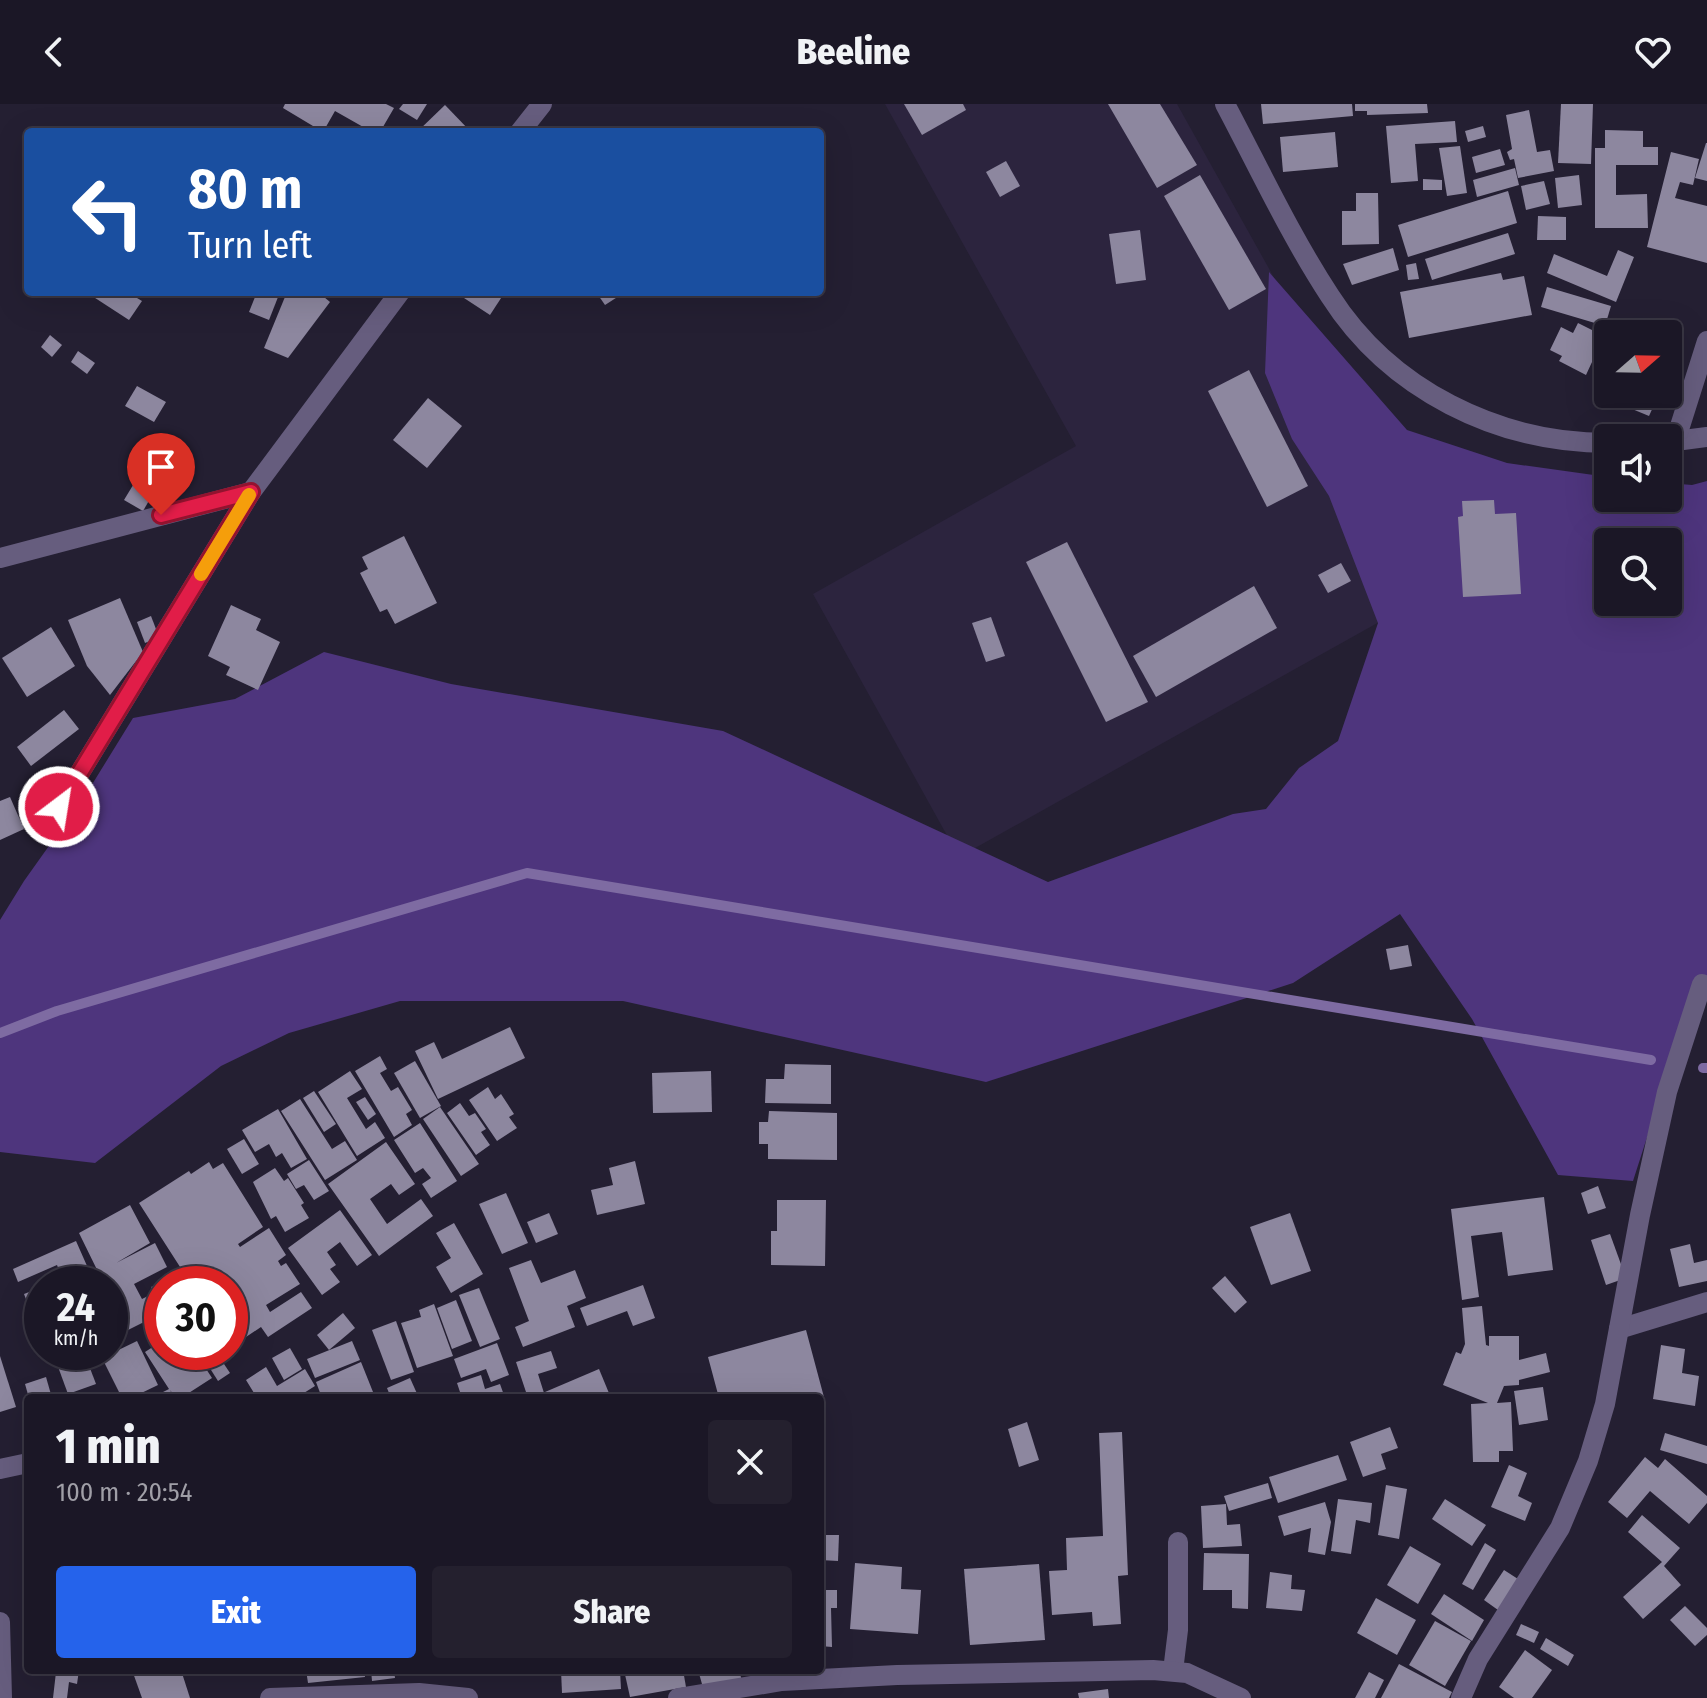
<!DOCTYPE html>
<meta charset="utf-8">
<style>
:root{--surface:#1b1726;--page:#24202e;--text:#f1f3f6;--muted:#a09fa7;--line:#393643;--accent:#2563eb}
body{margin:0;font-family:"Fira Sans Condensed",sans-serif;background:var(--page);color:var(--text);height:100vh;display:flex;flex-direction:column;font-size:30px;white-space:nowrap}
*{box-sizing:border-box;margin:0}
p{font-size:26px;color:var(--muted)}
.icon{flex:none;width:44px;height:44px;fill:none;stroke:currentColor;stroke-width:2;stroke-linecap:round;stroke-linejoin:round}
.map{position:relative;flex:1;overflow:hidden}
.details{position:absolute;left:24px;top:1290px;width:800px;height:280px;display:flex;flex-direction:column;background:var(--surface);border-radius:8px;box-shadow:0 8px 32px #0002,0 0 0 2px var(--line)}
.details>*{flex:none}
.guide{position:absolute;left:24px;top:24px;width:800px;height:168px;border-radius:8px;box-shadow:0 8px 32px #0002,0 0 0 2px var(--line);background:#1a4fa0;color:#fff;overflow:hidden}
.needle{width:52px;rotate:70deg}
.tools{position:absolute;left:1594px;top:216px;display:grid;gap:16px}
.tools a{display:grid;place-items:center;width:88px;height:88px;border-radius:8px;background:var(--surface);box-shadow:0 8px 32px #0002,0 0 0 2px var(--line);font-size:40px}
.speed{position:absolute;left:24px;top:1162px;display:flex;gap:16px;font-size:40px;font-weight:700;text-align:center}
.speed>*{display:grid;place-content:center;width:104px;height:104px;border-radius:50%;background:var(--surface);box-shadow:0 8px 32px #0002,0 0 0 2px var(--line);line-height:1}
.speed small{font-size:20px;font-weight:400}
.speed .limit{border:12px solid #d22;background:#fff;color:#111}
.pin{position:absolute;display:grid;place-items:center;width:68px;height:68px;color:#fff;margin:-82px -34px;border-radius:50% 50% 50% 0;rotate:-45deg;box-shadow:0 0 8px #0007}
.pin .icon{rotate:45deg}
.me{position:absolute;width:88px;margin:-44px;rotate:31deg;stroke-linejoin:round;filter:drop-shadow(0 0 6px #0008)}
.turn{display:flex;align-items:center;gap:28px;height:168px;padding:0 32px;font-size:36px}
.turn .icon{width:104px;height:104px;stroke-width:2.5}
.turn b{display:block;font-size:56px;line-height:68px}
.round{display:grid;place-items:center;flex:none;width:84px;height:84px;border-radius:8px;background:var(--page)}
.headline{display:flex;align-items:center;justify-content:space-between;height:136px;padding:0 32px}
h1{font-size:48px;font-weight:800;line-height:60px}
.cta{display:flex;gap:16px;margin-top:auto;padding:16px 32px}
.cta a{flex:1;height:92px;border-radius:8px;background:var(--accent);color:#fff;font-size:32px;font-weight:800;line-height:92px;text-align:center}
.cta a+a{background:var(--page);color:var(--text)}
header{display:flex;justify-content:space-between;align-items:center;height:104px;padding:0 32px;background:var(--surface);font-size:36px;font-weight:800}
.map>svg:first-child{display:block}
.built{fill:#2c243e}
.forest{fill:#4e357d;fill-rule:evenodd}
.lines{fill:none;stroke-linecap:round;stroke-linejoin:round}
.stream{stroke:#7e6ba2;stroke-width:10}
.building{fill:#8d879f}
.street{stroke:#665d7e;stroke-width:20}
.route-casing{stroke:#92132f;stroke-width:20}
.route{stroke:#e11d48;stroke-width:14}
.slow{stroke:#f59e0b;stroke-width:14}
</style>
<header><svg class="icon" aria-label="back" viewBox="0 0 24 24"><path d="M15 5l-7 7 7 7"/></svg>Beeline<svg class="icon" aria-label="heart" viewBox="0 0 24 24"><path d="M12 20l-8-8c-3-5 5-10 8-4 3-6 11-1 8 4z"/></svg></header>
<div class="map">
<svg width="1707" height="1594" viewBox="0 0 1707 1594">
<rect width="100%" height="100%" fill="#241f32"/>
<path class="built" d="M885,0H1177L1305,229L1415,498L959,753L813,490L1076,342Z"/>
<path class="forest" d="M1269,168L1407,326L1507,359L1608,373V394H1668V379L1692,381L1707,377V881L1687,909L1633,1077L1558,1071L1472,915L1400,810L1293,879L986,978L623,897H400L289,929L221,962L95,1059L0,1048V816L24,777L88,687L133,614L235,595L324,548L451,580L723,627L1048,778L1233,710L1266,705L1299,664L1338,637L1378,519L1329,392L1292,335L1265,269ZM1608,438H1668V498H1608Z"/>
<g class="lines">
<g class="stream">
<path d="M0,929L57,907L527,769L1651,956"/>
<path d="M1703,964H1707"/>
</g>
</g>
<g class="building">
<path d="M285,0H386L394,4L380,28H372L335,7L323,28L283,4Z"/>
<path d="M403,0H427L417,16L399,5Z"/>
<path d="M904,0H963L966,6L922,31Z"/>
<path d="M1108,0H1160L1197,61L1157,84Z"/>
<path d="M1261,0H1352L1353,12L1263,20Z"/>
<path d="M1355,0H1427L1428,9L1367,11V7H1355Z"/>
<path d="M1561,0H1593L1591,60L1558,59Z"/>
<path d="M445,1L471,28H417Z"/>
<path d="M1529,6L1537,48L1550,46L1554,67L1518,74L1514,55L1510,56L1507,48L1512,45L1506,11Z"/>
<path d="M1455,17L1457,38L1415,40L1418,77L1391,79L1386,22Z"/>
<path d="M1483,22L1486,33L1468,38L1465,27Z"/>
<path d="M1605,26L1643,27V43H1658V61H1616V91L1647,90L1648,124H1595V44H1605Z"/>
<path d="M1335,28L1338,63L1283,68L1280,33Z"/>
<path d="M1706,39H1707V77L1695,74Z"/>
<path d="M1460,42L1467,89L1447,92L1439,44Z"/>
<path d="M1500,45L1505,61L1476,69L1472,53Z"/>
<path d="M1671,48L1699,55L1693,81L1680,78L1675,94L1707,102V159L1647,143Z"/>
<path d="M1006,57L1020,82L1000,93L986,68Z"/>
<path d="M1515,64L1519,81L1477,93L1473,76Z"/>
<path d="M1200,71L1266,185L1229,206L1164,92Z"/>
<path d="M1579,71L1582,101L1558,104L1555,74Z"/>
<path d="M1423,75L1442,76V86H1423Z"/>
<path d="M1544,77L1550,100L1526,106L1521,82Z"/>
<path d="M1508,87L1517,119L1408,153L1398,121Z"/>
<path d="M1356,89H1378L1379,140L1342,141V107H1356Z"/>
<path d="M1538,112L1566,113V136H1537Z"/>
<path d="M1140,126L1146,176L1116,180L1109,130Z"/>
<path d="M1508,129L1515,150L1432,176L1425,155Z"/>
<path d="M1393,144L1399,166L1352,181L1343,160Z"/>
<path d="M1618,146L1634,153L1616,198L1547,169L1554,150L1607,172Z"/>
<path d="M1416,159L1419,175L1408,176L1406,161Z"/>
<path d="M1501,169L1503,176L1524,172L1532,211L1409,234L1400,188Z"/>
<path d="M1547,183L1611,202L1605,222L1541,203Z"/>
<path d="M91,188H127L142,197L129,216L89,190Z"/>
<path d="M257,188H280L269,216L249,208Z"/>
<path d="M287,188H318L330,198L288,254L264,244Z"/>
<path d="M468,188H505L490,211L464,194Z"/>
<path d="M596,188H617L619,192L605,201Z"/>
<path d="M1615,215L1648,230H1609Z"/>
<path d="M1578,219L1604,232L1586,271L1559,257L1562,252L1550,246L1561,223L1573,229Z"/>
<path d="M50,231L62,241L52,253L41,243Z"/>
<path d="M1668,239L1679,245L1672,262L1668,260Z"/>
<path d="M78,247L95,259L87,270L71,258Z"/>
<path d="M1249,266L1308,382L1267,403L1208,287Z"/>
<path d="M137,282L166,298L154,318L125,302Z"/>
<path d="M1625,290H1659L1649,312L1620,300Z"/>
<path d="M428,294L462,322L427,364L393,336Z"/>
<path d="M147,358L165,369L143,407L124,396Z"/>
<path d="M1494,396L1495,410L1516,409L1521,490L1463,493L1458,413L1463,412L1462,397Z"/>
<path d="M404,432L437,499L395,520L387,505L380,508L360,469L368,465L362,453Z"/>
<path d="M1067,438L1148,598L1106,618L1026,458Z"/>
<path d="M1341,459L1351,477L1328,489L1318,471Z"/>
<path d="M1254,482L1277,524L1156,593L1133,552Z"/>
<path d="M120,494L143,548L110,591L87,562L68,516Z"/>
<path d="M231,501L261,515L256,526L280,538L258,586L226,571L230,563L208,552Z"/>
<path d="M151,512L159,533L145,539L137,518Z"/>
<path d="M991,513L1005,552L986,558L972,519Z"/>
<path d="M51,523L75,562L27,593L2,554Z"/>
<path d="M64,606L79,625L31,662L17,643Z"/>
<path d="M36,689L42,702L27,710L21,696Z"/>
<path d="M10,693L24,725L0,736V697Z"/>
<path d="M1408,841L1412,862L1390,866L1386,845Z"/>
<path d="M510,923L525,954L438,995L415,947L434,938L442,955Z"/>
<path d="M380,952L387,965L380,969L391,987L398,983L412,1006L406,1010L412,1021L394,1033L355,967Z"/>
<path d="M415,957L441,1002L420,1014L394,969Z"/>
<path d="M785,960L831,961V1000L765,999L766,975H784Z"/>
<path d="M350,967L362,985L347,994L366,1025L375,1018L385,1034L357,1052L318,988Z"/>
<path d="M711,967L712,1008L653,1009L652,969Z"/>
<path d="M488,983L495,995L501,990L514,1010L509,1013L517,1024L497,1037L469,996Z"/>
<path d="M314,987L336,1020L324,1028L303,994Z"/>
<path d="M365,993L376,1010L368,1016L356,998Z"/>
<path d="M300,995L332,1045L345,1037L357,1056L325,1076L281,1007Z"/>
<path d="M460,999L469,1012L475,1009L486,1025L481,1028L490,1041L476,1051L447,1009Z"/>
<path d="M440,1003L479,1060L461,1072L423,1015Z"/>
<path d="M278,1005L307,1055L291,1064L282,1049L276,1053L269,1040L255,1048L242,1026Z"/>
<path d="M769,1007L837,1009V1056L768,1055V1040H759V1018H768Z"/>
<path d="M420,1019L457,1077L431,1094L422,1080L431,1074L423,1064L415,1069L394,1036Z"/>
<path d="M244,1035L259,1060L242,1070L227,1045Z"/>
<path d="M386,1038L415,1080L399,1091L391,1080L370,1095L387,1120L421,1095L433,1112L379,1152L328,1080Z"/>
<path d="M309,1056L329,1087L314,1096L304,1081L296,1085L287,1070Z"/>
<path d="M635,1057L645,1100L597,1111L591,1086L613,1081L609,1064Z"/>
<path d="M209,1058L213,1065L223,1059L263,1123L238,1140L240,1143L269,1124L286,1151L278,1157L281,1162L286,1159L300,1180L266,1201L270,1208L301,1188L312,1204L268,1233L261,1223L246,1233L240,1225L230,1232V1180H191L139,1099L189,1067L191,1070Z"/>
<path d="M275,1064L284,1077L288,1074L304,1099L301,1101L309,1114L285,1128L276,1112L271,1115L253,1078Z"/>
<path d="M1598,1082L1606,1104L1588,1110L1581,1089Z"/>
<path d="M506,1089L528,1139L502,1150L479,1100Z"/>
<path d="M1544,1093L1553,1166L1508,1172L1502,1128L1471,1132L1479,1193L1462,1196L1451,1105Z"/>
<path d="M777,1096H826L825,1162L771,1161V1127H777Z"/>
<path d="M130,1101L150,1139L116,1159L155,1139L167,1163L134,1180L142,1195L152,1190L162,1209L128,1226L110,1192V1180H104L79,1129Z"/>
<path d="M340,1106L372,1151L357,1162L340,1138L327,1148L336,1161L330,1165L340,1178L322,1191L288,1144Z"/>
<path d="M549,1109L558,1130L536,1139L527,1118Z"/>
<path d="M1290,1109L1311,1167L1271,1181L1250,1123Z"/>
<path d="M454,1119L483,1170L451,1189L436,1163L451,1154L436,1129Z"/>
<path d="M1610,1130L1626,1174L1606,1181L1591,1136Z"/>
<path d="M76,1137L95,1180H48L62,1174L57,1161L18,1178L13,1165Z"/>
<path d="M1690,1140L1694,1159L1707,1156V1177L1679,1183L1670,1145Z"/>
<path d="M531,1156L541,1179L575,1166L586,1194L567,1202L575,1223L523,1243L515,1223L529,1217L509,1164Z"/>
<path d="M1225,1172L1247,1198L1235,1209L1212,1184Z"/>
<path d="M171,1174L174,1180H162V1204L151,1183Z"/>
<path d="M643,1181L655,1214L633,1222L627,1207L587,1222L580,1204Z"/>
<path d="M42,1183V1213L34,1216L24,1190Z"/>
<path d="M479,1184L500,1235L480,1243L459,1191Z"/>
<path d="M456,1196L472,1237L452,1245L437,1204Z"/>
<path d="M434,1200L453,1252L417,1264L401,1219L421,1213L419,1206Z"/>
<path d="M1482,1202L1486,1241L1489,1242V1232H1519V1256L1546,1249L1550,1268L1519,1276V1281L1504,1282L1497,1299L1511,1298L1513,1347H1499V1358H1473L1471,1300L1488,1299L1443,1281L1456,1248L1461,1250L1465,1240L1462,1204Z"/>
<path d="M343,1209L355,1224L329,1246L317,1231Z"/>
<path d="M396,1217L414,1268L391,1276L372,1226Z"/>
<path d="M806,1226L825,1297L820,1299V1294H719L708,1253Z"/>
<path d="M137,1237L158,1281L131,1294H122L102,1254Z"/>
<path d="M162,1237V1248H185L190,1256L197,1251L212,1274L181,1294H176L170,1286L174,1294H151L169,1285L145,1248Z"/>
<path d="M352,1237L360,1256L315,1274L307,1255Z"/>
<path d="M497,1239L509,1271L491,1278L486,1265L461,1274L454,1255Z"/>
<path d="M1661,1241L1685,1245L1682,1269L1699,1272L1695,1302L1653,1295Z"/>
<path d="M290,1244L302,1265L284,1276L272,1254Z"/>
<path d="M551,1247L557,1264L538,1270L544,1289L528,1294L516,1258Z"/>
<path d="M85,1251L96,1280L68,1290L57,1260Z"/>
<path d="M218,1251L230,1269L218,1277L206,1258Z"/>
<path d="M0,1252L16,1303L0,1308Z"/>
<path d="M361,1258L375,1293L322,1294L316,1278Z"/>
<path d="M266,1263L277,1282L305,1265L315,1282L296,1294H257L246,1276Z"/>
<path d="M599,1265L611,1294H547L545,1288Z"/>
<path d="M481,1271L485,1285L500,1280L505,1294H462L457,1279Z"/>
<path d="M46,1273L52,1294H29L25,1280Z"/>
<path d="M410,1274L419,1294H391L387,1284Z"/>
<path d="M1543,1283L1548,1316L1519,1321L1514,1287Z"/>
<path d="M1027,1318L1039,1356L1019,1363L1008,1325Z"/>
<path d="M1390,1323L1398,1344L1381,1350L1386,1365L1363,1373L1350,1338Z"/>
<path d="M1122,1328L1128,1471L1118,1472L1121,1520L1093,1522L1092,1508L1052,1511L1049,1467L1067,1466L1066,1434L1103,1432L1099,1329Z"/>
<path d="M1665,1329L1707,1342V1360L1660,1346Z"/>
<path d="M1338,1351L1347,1376L1278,1399L1269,1373Z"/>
<path d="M1645,1353L1658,1364L1665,1355L1707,1392V1399L1689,1420L1650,1387L1627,1414L1608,1398Z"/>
<path d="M1509,1361L1527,1369L1518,1392L1532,1399L1525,1417L1491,1403Z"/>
<path d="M1268,1379L1272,1394L1229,1407L1224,1392Z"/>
<path d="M1386,1381L1407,1385L1399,1435L1378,1431Z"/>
<path d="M1338,1395L1372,1399L1370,1419L1356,1416L1351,1450L1331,1447Z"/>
<path d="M1445,1395L1486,1421L1472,1442L1432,1415Z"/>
<path d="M1325,1398L1331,1418L1325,1451L1308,1448L1311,1424L1284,1432L1278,1412Z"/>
<path d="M1226,1400L1227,1421L1240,1420L1242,1442L1203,1444L1201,1402Z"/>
<path d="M1642,1411L1680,1444L1664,1462L1681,1481L1643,1515L1623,1493L1662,1458L1628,1428Z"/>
<path d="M820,1431H839L838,1457L820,1456Z"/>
<path d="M1485,1439L1496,1446L1473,1486L1462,1480Z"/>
<path d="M1410,1442L1441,1460L1418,1500L1387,1481Z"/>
<path d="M1204,1449L1249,1450L1248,1505L1232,1504V1486H1203Z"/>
<path d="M855,1459L902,1463L901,1485L921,1486L918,1530L850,1525Z"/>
<path d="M1039,1460L1045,1536L970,1541L964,1465Z"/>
<path d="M1504,1466L1518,1475L1498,1506L1484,1496Z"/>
<path d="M1270,1468L1292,1471L1291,1485L1305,1486L1302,1507L1266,1504Z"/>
<path d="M820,1486H837V1504H831L832,1543L820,1542Z"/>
<path d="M1444,1490L1484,1516L1472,1537L1431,1510Z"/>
<path d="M1376,1494L1416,1516L1397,1551L1357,1529Z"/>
<path d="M1685,1502L1707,1524V1531L1695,1542L1670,1516Z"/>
<path d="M1435,1517L1471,1537L1445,1582L1409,1561Z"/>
<path d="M1521,1520L1539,1528L1534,1539L1516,1531Z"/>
<path d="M1546,1534L1574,1551L1568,1562L1540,1545Z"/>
<path d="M1525,1546L1552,1566L1532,1594H1514L1499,1583Z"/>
<path d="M1399,1560L1452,1588L1449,1594H1381Z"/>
<path d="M45,1566H79L77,1580L69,1578L67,1594H53L56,1568L46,1571Z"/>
<path d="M132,1566H181L190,1594H142Z"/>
<path d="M306,1566H364L365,1573L308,1579Z"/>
<path d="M371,1566H394L395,1574L372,1577Z"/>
<path d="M395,1566H442V1570L395,1572Z"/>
<rect x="457" y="1566" width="28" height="5"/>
<path d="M561,1566H620L621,1585L562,1589Z"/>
<path d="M624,1566H683L686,1583L630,1593Z"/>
<path d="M698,1566H739L742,1577L704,1587Z"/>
<path d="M1369,1568L1384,1576L1375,1594H1355Z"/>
<path d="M1108,1585L1109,1594H1079L1078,1589Z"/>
</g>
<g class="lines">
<g class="street">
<path d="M1225,0C1259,64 1290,131 1330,192C1390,286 1498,339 1608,339"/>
<path d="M520,28L542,0"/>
<path d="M1668,338L1707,333"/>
<path d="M1675,338L1707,237"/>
<path d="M0,454L251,388"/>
<path d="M59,703L251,388L400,188"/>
<path d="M1619,1225L1707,1198"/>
<path d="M0,1365L28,1359"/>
<path d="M0,1518L2,1594"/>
<path d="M1173,1567L1178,1526V1438"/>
<path d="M270,1594L419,1589L468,1594"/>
<path d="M678,1594L782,1577L897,1571L1153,1566L1187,1569L1241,1594"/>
<path d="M1461,1594L1478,1555L1560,1424L1588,1357L1605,1300L1640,1111L1667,988L1702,880"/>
</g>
</g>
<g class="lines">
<g class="route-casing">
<path id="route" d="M59,703L251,388L161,411"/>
</g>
<use href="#route" class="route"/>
<path class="slow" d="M201,470L249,391"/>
</g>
</svg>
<div class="tools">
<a><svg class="needle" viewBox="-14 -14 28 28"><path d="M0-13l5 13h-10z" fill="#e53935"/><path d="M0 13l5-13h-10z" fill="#a09fa7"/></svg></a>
<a><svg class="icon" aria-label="sound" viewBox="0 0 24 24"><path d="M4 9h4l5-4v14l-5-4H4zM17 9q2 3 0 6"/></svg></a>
<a><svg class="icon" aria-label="search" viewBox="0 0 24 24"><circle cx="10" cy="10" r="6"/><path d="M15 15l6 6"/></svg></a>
</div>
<div class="speed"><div>24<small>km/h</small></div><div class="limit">30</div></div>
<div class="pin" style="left:161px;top:411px;background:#d93025"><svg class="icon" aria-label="arrive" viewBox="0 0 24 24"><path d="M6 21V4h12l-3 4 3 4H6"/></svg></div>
<svg class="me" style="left:59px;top:703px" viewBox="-20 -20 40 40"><circle r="17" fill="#e11d48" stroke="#fff" stroke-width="3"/><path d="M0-11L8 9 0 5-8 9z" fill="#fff"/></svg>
<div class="guide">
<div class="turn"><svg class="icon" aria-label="left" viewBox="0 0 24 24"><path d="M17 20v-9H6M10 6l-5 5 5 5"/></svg><div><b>80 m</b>Turn left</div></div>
</div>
<section class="details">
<div class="headline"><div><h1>1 min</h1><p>100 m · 20:54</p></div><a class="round"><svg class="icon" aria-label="close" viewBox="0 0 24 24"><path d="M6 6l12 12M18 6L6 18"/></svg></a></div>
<div class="cta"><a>Exit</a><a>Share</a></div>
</section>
</div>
